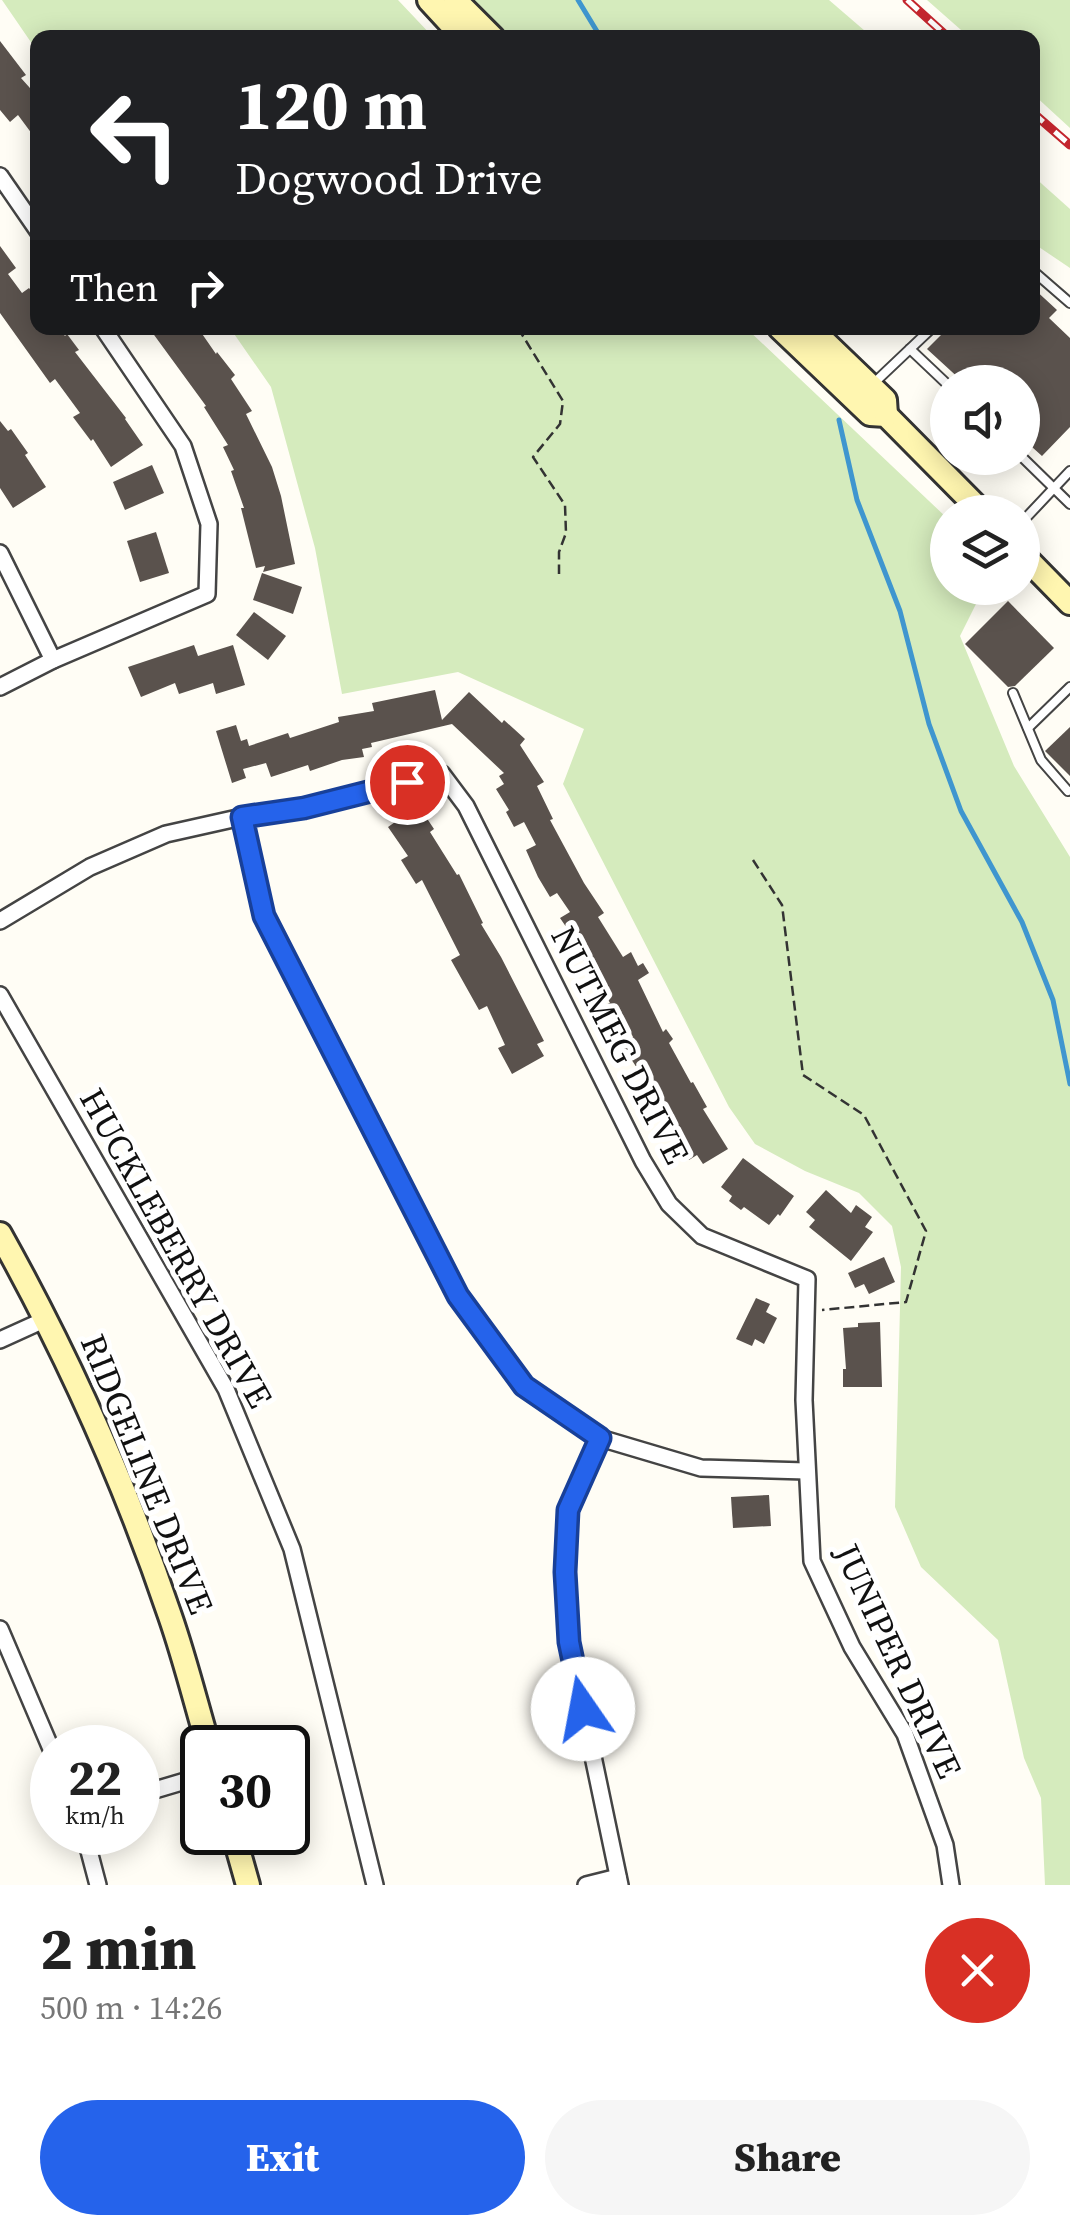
<!DOCTYPE html>
<meta charset="utf-8">
<style>
:root{--surface:#fff;--page:#f6f6f6;--text:#222;--muted:#767676;--accent:#2563eb}
body{margin:0;font-family:"Source Serif 4",serif;background:var(--page);color:var(--text);height:100vh;display:flex;flex-direction:column;font-size:38px;white-space:nowrap}
*{box-sizing:border-box;margin:0}
p{font-size:32px;color:var(--muted)}
.icon{flex:none;width:55px;height:55px;fill:none;stroke:currentColor;stroke-width:2;stroke-linecap:round;stroke-linejoin:round}
.map{position:relative;height:1885px;overflow:hidden}
.drawer{display:flex;flex-direction:column;background:var(--surface);flex:1}
.drawer>*{flex:none}
.banner{position:absolute;left:30px;top:30px;width:1010px;height:305px;border-radius:20px;box-shadow:0 5px 25px #0003;background:#202124;color:#fff;overflow:hidden}
.controls{position:absolute;left:930px;top:365px;display:grid;gap:20px}
.controls a{display:grid;place-items:center;width:110px;height:110px;border-radius:50%;background:var(--surface);box-shadow:0 5px 25px #0003;font-size:50px}
.speed{position:absolute;left:30px;top:1725px;display:flex;gap:20px;font-size:50px;font-weight:700;text-align:center}
.speed>*{display:grid;place-content:center;width:130px;height:130px;border-radius:50%;background:var(--surface);box-shadow:0 5px 25px #0003;line-height:1}
.speed small{font-size:25px;font-weight:400}
.speed .limit{border:5px solid #111;border-radius:15px;background:#fff;color:#111}
.pin{position:absolute;display:grid;place-items:center;width:85px;height:85px;color:#fff;margin:-42px;border:5px solid #fff;border-radius:50%;box-shadow:0 2px 10px #0007}
.me{position:absolute;width:110px;margin:-55px;rotate:348deg;stroke-linejoin:round;filter:drop-shadow(0 0 8px #0008)}
.turn{display:flex;align-items:center;gap:35px;height:210px;padding:0 40px;font-size:45px}
.turn .icon{width:130px;height:130px;stroke-width:2.5}
.turn b{display:block;font-size:70px;line-height:85px}
.then{display:flex;align-items:center;height:95px;padding:0 40px;background:#0003;gap:20px;font-size:38px}
.round{display:grid;place-items:center;flex:none;width:105px;height:105px;border-radius:52px;background:var(--page)}
.overview{display:flex;align-items:center;justify-content:space-between;height:170px;padding:0 40px}
h1{font-size:60px;font-weight:800;line-height:75px}
.primary-button{display:flex;gap:20px;margin-top:auto;padding:20px 40px}
.primary-button a{flex:1;height:115px;border-radius:60px;background:var(--accent);color:#fff;font-size:40px;font-weight:800;line-height:115px;text-align:center}
.primary-button a+a{background:var(--page);color:var(--text)}
.map>svg:first-child{display:block}
.green{fill:#d5ebbd}
.lines{fill:none;stroke-linecap:round;stroke-linejoin:round}
.stream{stroke:#3f96cf;stroke-width:5}
.building{fill:#5a524d}
.lane-casing{stroke:#444;stroke-width:12}
.street-casing{stroke:#444;stroke-width:20}
.secondary-casing{stroke:#333;stroke-width:28}
.path{stroke:#333;stroke-width:2.5;stroke-dasharray:10 5;stroke-linecap:butt}
.lane{stroke:#fff;stroke-width:8}
.street{stroke:#fff;stroke-width:15}
.secondary{stroke:#fff6b0;stroke-width:22}
.rail-casing{stroke:#c4262e;stroke-width:9}
.rail{stroke:#fff;stroke-width:5;stroke-dasharray:15;stroke-linecap:butt}
.route-casing{stroke:#184099;stroke-width:25}
.route{stroke:#2563eb;stroke-width:18}
.labels{text-anchor:middle;stroke-width:10;stroke-linejoin:round;paint-order:stroke}
.street-label{font-size:35px;fill:#111;stroke:#fff}
</style>
<div class="map">
<svg width="1070" height="1885" viewBox="0 0 1070 1885">
<rect width="100%" height="100%" fill="#fffdf5"/>
<g class="green">
<path d="M2,0H398L433,37L38,38L37,51Z"/>
<path d="M468,0H829L872,37H510Z"/>
<path d="M927,0H1070V128L1033,94L1032,38L969,37Z"/>
<path d="M1033,176L1070,209V268L1033,243Z"/>
<path d="M230,328H746L947,518L948,588H984L960,636L1014,766L1070,857V1885H1045L1041,1798L1024,1758L998,1640L921,1567L895,1507L901,1267L892,1226L859,1193L805,1171L755,1144L729,1107L563,784L584,729L458,672L342,694L315,548L271,387Z"/>
</g>
<g class="lines">
<g class="stream">
<path d="M578,0L598,33L603,38"/>
<path d="M839,420L857,500L900,611L929,724L961,811L1022,922L1053,1000L1070,1084"/>
</g>
</g>
<g class="building">
<path d="M0,41L26,75L21,78L38,97V142L18,115L10,122L0,110Z"/>
<path d="M0,246L16,268L8,274L22,293L29,288L38,299V328H58L65,336L67,334L79,350L75,352L126,418L125,419L143,445L111,467L93,439L91,441L73,417L80,413L55,379L50,383L0,313Z"/>
<path d="M1032,287L1057,310L1049,318L1070,338V427L1042,456L1022,438V382H963L927,349L948,328H1032Z"/>
<path d="M149,328H198L216,354L217,352L235,375L231,379L252,411L246,414L272,467L281,496L295,564L263,572L265,566L256,568L241,508H244L231,471L234,470L223,447L228,445L204,407L206,406Z"/>
<path d="M0,421L8,431L11,429L28,453L25,455L46,487L13,508L0,488Z"/>
<path d="M152,465L164,493L125,510L113,482Z"/>
<path d="M156,532L169,573L140,582L127,541Z"/>
<path d="M262,573L302,587L293,614L253,600Z"/>
<path d="M1008,601L1054,648L1015,686L1008,687L965,644Z"/>
<path d="M254,612L286,636L268,660L236,635Z"/>
<path d="M194,645L198,656L233,645L245,685L216,694L213,683L179,694L175,683L141,697L128,667Z"/>
<path d="M435,690L442,720L469,692L502,723L504,720L525,739L520,745L544,782L537,786L553,819L550,820L584,883L604,913L598,917L623,957L631,952L638,966L643,963L649,973L638,980L663,1032L666,1029L673,1039L669,1043L691,1083L693,1082L707,1107L703,1109L728,1149L703,1164L697,1155L689,1160L661,1112L667,1108L653,1082L648,1085L622,1045L633,1037L622,1015L613,1020L605,1005L610,1003L586,960L584,961L572,942L575,940L560,918L570,912L557,893L550,897L538,877L526,850L536,845L524,822L514,827L506,812L509,810L496,789L504,784L499,776L504,773L452,724L371,743L372,747L362,749L364,757L342,760L310,771L308,765L271,777L266,763L243,769L246,778L232,783L216,731L236,725L241,741L247,739L249,746L288,733L290,738L339,722L338,717L374,711L372,703Z"/>
<path d="M1070,727V776L1045,751Z"/>
<path d="M412,810L420,821L426,817L434,829L430,832L457,875L459,874L483,923L481,924L501,957L544,1041L537,1044L544,1056L512,1074L498,1048L505,1045L487,1006L479,1010L451,960L460,955L422,880L416,884L401,860L408,856L388,827Z"/>
<path d="M743,1158L794,1196L780,1216L778,1214L769,1225L744,1207L741,1210L729,1201L732,1196L721,1187Z"/>
<path d="M826,1190L851,1213L856,1205L872,1217L865,1227L873,1232L851,1261L809,1227L815,1220L806,1212Z"/>
<path d="M884,1257L895,1282L869,1294L864,1284L855,1288L848,1273Z"/>
<path d="M756,1298L770,1304L766,1312L777,1318L764,1344L755,1339L752,1346L736,1339Z"/>
<path d="M880,1322L882,1387H843V1369H846L843,1328L858,1327V1323Z"/>
<path d="M769,1495L771,1526L733,1528L731,1497Z"/>
</g>
<g class="lines">
<g class="lane-casing">
<g id="lane">
<path d="M1032,270L1070,303"/>
<path d="M910,349L948,385"/>
<path d="M874,383L932,328"/>
<path d="M1022,457L1070,504"/>
<path d="M1022,522L1070,471"/>
<path d="M1013,693L1041,760L1068,791"/>
<path d="M1028,728L1070,687"/>
</g>
</g>
<g class="street-casing">
<g id="street">
<path d="M0,176L38,231"/>
<path d="M0,553L53,660"/>
<path d="M0,687L53,660L207,594L209,524L183,446L103,328"/>
<path d="M242,817L264,916L458,1297L524,1386L600,1438L701,1468L806,1471"/>
<path d="M0,921L90,867L166,834L242,817L304,808L442,774L466,806L643,1161L669,1204L702,1236L807,1279L804,1400L812,1561L852,1647L905,1734L945,1845L951,1885"/>
<path d="M0,995L226,1389L292,1549L375,1885"/>
<path d="M0,1340L44,1320"/>
<path d="M600,1438L568,1511L565,1573L569,1642L620,1885"/>
<path d="M0,1629L52,1751"/>
<path d="M138,1795L202,1776"/>
<path d="M84,1832L98,1885"/>
<path d="M586,1885L618,1877"/>
</g>
</g>
<g class="secondary-casing">
<g id="secondary">
<path d="M429,0L464,38"/>
<path d="M455,0L493,38"/>
<path d="M780,328L870,414L886,415L982,512"/>
<path d="M810,328L885,400L886,415"/>
<path d="M1022,554L1070,603"/>
<path d="M0,1234C67,1354 126,1486 170,1616C185,1659 196,1704 209,1748"/>
<path d="M233,1832L248,1885"/>
</g>
</g>
<g class="path">
<path d="M518,328L563,401L560,424L533,457L565,505L566,533L559,552V574"/>
<path d="M753,860L782,905L803,1075L864,1115L926,1231L906,1302L822,1310"/>
</g>
<use href="#lane" class="lane"/>
<use href="#street" class="street"/>
<use href="#secondary" class="secondary"/>
<g class="rail-casing">
<g id="rail">
<path d="M907,0L949,38"/>
<path d="M1032,112L1070,145"/>
</g>
</g>
<use href="#rail" class="rail"/>
</g>
<g class="lines">
<g class="route-casing">
<path id="route" d="M407,782L304,808L242,817L264,916L458,1296L524,1386L600,1438L568,1510L565,1572L569,1642L583,1709"/>
</g>
<use href="#route" class="route"/>
</g>
<g class="labels">
<g class="street-label">
<text transform="translate(620 1045) rotate(63)" y="12">NUTMEG DRIVE</text>
<text transform="translate(176 1248) rotate(61)" y="12">HUCKLEBERRY DRIVE</text>
<text transform="translate(147 1474) rotate(68)" y="12">RIDGELINE DRIVE</text>
<text transform="translate(898 1661) rotate(65)" y="12">JUNIPER DRIVE</text>
</g>
</g>
</svg>
<div class="controls">
<a><svg class="icon" aria-label="sound" viewBox="0 0 24 24"><path d="M4 9h4l5-4v14l-5-4H4zM17 9q2 3 0 6"/></svg></a>
<a><svg class="icon" aria-label="layers" viewBox="0 0 24 24"><path d="M12 4l9 5-9 5-9-5zM3 14l9 5 9-5"/></svg></a>
</div>
<div class="speed"><div>22<small>km/h</small></div><div class="limit">30</div></div>
<div class="pin" style="left:407px;top:782px;background:#d93025"><svg class="icon" aria-label="arrive" viewBox="0 0 24 24"><path d="M6 21V4h12l-3 4 3 4H6"/></svg></div>
<svg class="me" style="left:583px;top:1709px" viewBox="-20 -20 40 40"><circle r="19" fill="#fff"/><path d="M0-13L10 11 0 6-10 11z" fill="#2563eb"/></svg>
<div class="banner">
<div class="turn"><svg class="icon" aria-label="left" viewBox="0 0 24 24"><path d="M17 20v-9H6M10 6l-5 5 5 5"/></svg><div><b>120 m</b>Dogwood Drive</div></div>
<div class="then">Then<svg class="icon" aria-label="right" viewBox="0 0 24 24"><path d="M7 20v-9h11M14 6l5 5-5 5"/></svg></div>
</div>
</div>
<section class="drawer">
<div class="overview"><div><h1>2 min</h1><p>500 m · 14:26</p></div><a class="round" style="background:#d93025;color:#fff"><svg class="icon" aria-label="close" viewBox="0 0 24 24"><path d="M6 6l12 12M18 6L6 18"/></svg></a></div>
<div class="primary-button"><a>Exit</a><a>Share</a></div>
</section>
